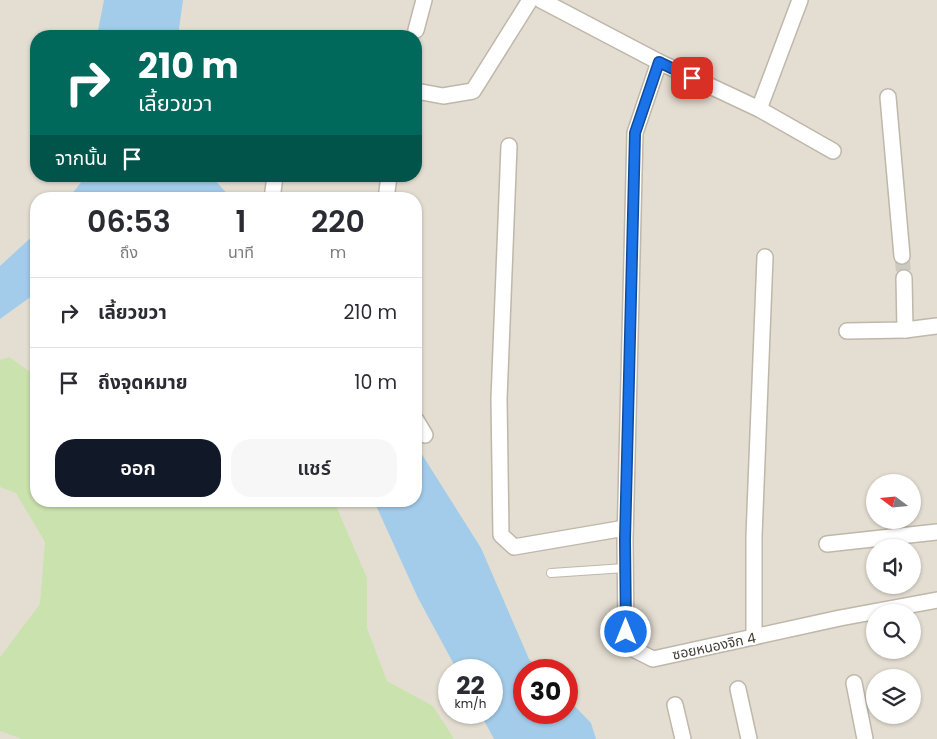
<!DOCTYPE html>
<html lang="th">
<meta charset="utf-8">
<style>
:root{--surface:#fff;--page:#f7f7f7;--text:#2b2b33;--muted:#7c7c81;--line:#e1e1e2;--accent:#111827}
body{margin:0;font-family:Poppins,"Noto Sans Thai",sans-serif;background:var(--page);color:var(--text);height:100vh;display:flex;flex-direction:column;font-size:19px;white-space:nowrap}
*{box-sizing:border-box;margin:0}
p{font-size:16px;color:var(--muted)}
.icon{flex:none;width:28px;height:28px;fill:none;stroke:currentColor;stroke-width:2;stroke-linecap:round;stroke-linejoin:round}
.map{position:relative;flex:1;overflow:hidden}
.details{position:absolute;left:30px;top:192px;width:392px;height:315px;display:flex;flex-direction:column;background:var(--surface);border-radius:20px;box-shadow:0 1px 4px #0004}
.details>*{flex:none}
.banner{position:absolute;left:30px;top:30px;width:392px;height:152px;border-radius:20px;box-shadow:0 1px 4px #0004;background:#00695c;color:#fff;overflow:hidden}
.needle{width:32px;rotate:286deg}
.buttons{position:absolute;left:866px;top:474px;display:grid;gap:10px}
.buttons a{display:grid;place-items:center;width:55px;height:55px;border-radius:50%;background:var(--surface);box-shadow:0 1px 4px #0004;font-size:25px}
.speed{position:absolute;left:438px;top:659px;display:flex;gap:10px;font-size:25px;font-weight:700;text-align:center}
.speed>*{display:grid;place-content:center;width:65px;height:65px;border-radius:50%;background:var(--surface);box-shadow:0 1px 4px #0004;line-height:1}
.speed small{font-size:12px;font-weight:400}
.speed .limit{border:8px solid #d22;background:#fff;color:#111}
.pin{position:absolute;display:grid;place-items:center;width:42px;height:42px;color:#fff;margin:-21px;border-radius:10px;box-shadow:0 2px 8px #0006}
.me{position:absolute;width:55px;margin:-28px;rotate:0deg;stroke-linejoin:round;filter:drop-shadow(0 0 4px #0008)}
.turn{display:flex;align-items:center;gap:18px;height:105px;padding:0 25px;font-size:22px}
.turn .icon{width:65px;height:65px;stroke-width:2.5}
.turn b{display:block;font-size:35px;line-height:42px}
.then{display:flex;align-items:center;height:48px;padding:0 25px;background:#0003;gap:10px;font-size:19px}
.eta{display:flex;justify-content:space-evenly;align-items:center;height:85px;text-align:center}
.eta b{font-size:30px;font-weight:600;line-height:35px}
.primary-button{display:flex;gap:10px;margin-top:auto;padding:10px 25px}
.primary-button a{flex:1;height:58px;border-radius:20px;background:var(--accent);color:#fff;font-size:20px;font-weight:600;line-height:58px;text-align:center}
.primary-button a+a{background:var(--page);color:var(--text)}
ul{padding:0;list-style:none}
li{display:flex;align-items:center;gap:15px;height:70px;padding:0 25px;border-top:1px solid var(--line)}
li div{flex:1}
li b{display:block;font-size:19px}
li em{font-style:normal}
.map>svg:first-child{display:block}
.residential{fill:#e4ded2;fill-rule:evenodd}
.green{fill:#cae2ae}
.water{fill:#a3ccea}
.lines{fill:none;stroke-linecap:round;stroke-linejoin:round}
.street-tunnel{stroke:#cdc9c0;stroke-width:15;stroke-dasharray:15 8;stroke-linecap:butt}
.lane-casing{stroke:#beb7aa;stroke-width:10}
.street-casing{stroke:#beb7aa;stroke-width:18}
.lane{stroke:#fff;stroke-width:8}
.street{stroke:#fff;stroke-width:15}
.route-casing{stroke:#114b97;stroke-width:12}
.route{stroke:#1a73e8;stroke-width:9}
.labels{text-anchor:middle;stroke-width:4;stroke-linejoin:round;paint-order:stroke}
.street-label{font-size:14px;fill:#413c34;stroke:#fff}
</style>
<div class="map">
<svg width="937" height="739" viewBox="0 0 937 739">
<rect width="100%" height="100%" fill="#f0ece3"/>
<path class="residential" d="M0,0H937V739H0ZM36,36H416V176H36ZM36,199H416V501H36ZM875,482H912V520H875ZM875,548H912V585H875ZM875,612H912V650H875ZM449,670H491V712H449ZM524,670H566V712H524ZM875,678H912V715H875Z"/>
<path class="green" d="M9,357L36,376V501H334L367,578V628L387,681L433,706L454,739H22L0,731V657L40,604L45,542L16,493L0,487V360Z"/>
<g class="water">
<path d="M104,0H183L178,36H97Z"/>
<path d="M86,176H211L232,199H68Z"/>
<path d="M36,233V293L0,319V266Z"/>
<path d="M416,445L481,548L529,659L540,670H524V712H566V697L591,723L596,739H494L480,713L491,712V670H457L418,598L374,501H416Z"/>
</g>
<g class="lines">
<path class="street-tunnel" d="M902,256L904,278"/>
<g class="lane-casing">
<path id="lane" d="M551,573L625,568"/>
</g>
<g class="street-casing">
<g id="street">
<path d="M541,0L659,62L759,109L833,151"/>
<path d="M416,30L424,0"/>
<path d="M659,62L635,133L625,540L626,632L633,649L653,659L840,618L937,600"/>
<path d="M416,91L443,96L473,91L530,0"/>
<path d="M888,97L902,256"/>
<path d="M759,109L800,0"/>
<path d="M509,146L499,399L501,535L514,547L625,528"/>
<path d="M272,199L275,176"/>
<path d="M386,199L389,176"/>
<path d="M904,278L905,330"/>
<path d="M847,331L905,330L937,326"/>
<path d="M416,420L425,435"/>
<path d="M827,544L937,532"/>
<path d="M754,637V536L765,257"/>
<path d="M854,683L865,739"/>
<path d="M738,689L749,739"/>
<path d="M675,705L683,739"/>
</g>
</g>
<use href="#lane" class="lane"/>
<use href="#street" class="street"/>
</g>
<g class="lines">
<g class="route-casing">
<path id="route" d="M626,632L625,540L635,133L659,62L692,78"/>
</g>
<use href="#route" class="route"/>
</g>
<g class="labels">
<g class="street-label">
<text transform="translate(714 646) rotate(-12)" y="5">ซอยหนองจิก 4</text>
</g>
</g>
</svg>
<div class="buttons">
<a><svg class="needle" viewBox="-14 -14 28 28"><path d="M0-13l5 13h-10z" fill="#e53935"/><path d="M0 13l5-13h-10z" fill="#7c7c81"/></svg></a>
<a><svg class="icon" aria-label="sound" viewBox="0 0 24 24"><path d="M4 9h4l5-4v14l-5-4H4zM17 9q2 3 0 6"/></svg></a>
<a><svg class="icon" aria-label="search" viewBox="0 0 24 24"><circle cx="10" cy="10" r="6"/><path d="M15 15l6 6"/></svg></a>
<a><svg class="icon" aria-label="layers" viewBox="0 0 24 24"><path d="M12 4l9 5-9 5-9-5zM3 14l9 5 9-5"/></svg></a>
</div>
<div class="speed"><div>22<small>km/h</small></div><div class="limit">30</div></div>
<div class="pin" style="left:692px;top:78px;background:#d93025"><svg class="icon" aria-label="arrive" viewBox="0 0 24 24"><path d="M6 21V4h12l-3 4 3 4H6"/></svg></div>
<svg class="me" style="left:626px;top:632px" viewBox="-20 -20 40 40"><circle r="17" fill="#1a73e8" stroke="#fff" stroke-width="3"/><path d="M0-11L8 9 0 5-8 9z" fill="#fff"/></svg>
<div class="banner">
<div class="turn"><svg class="icon" aria-label="right" viewBox="0 0 24 24"><path d="M7 20v-9h11M14 6l5 5-5 5"/></svg><div><b>210 m</b>เลี้ยวขวา</div></div>
<div class="then">จากนั้น<svg class="icon" aria-label="arrive" viewBox="0 0 24 24"><path d="M6 21V4h12l-3 4 3 4H6"/></svg></div>
</div>
<section class="details">
<div class="eta">
<div><b>06:53</b><p>ถึง</p></div>
<div><b>1</b><p>นาที</p></div>
<div><b>220</b><p>m</p></div>
</div>
<ul>
<li><svg class="icon" aria-label="right" viewBox="0 0 24 24"><path d="M7 20v-9h11M14 6l5 5-5 5"/></svg><div><b>เลี้ยวขวา</b></div><em>210 m</em></li>
<li><svg class="icon" aria-label="arrive" viewBox="0 0 24 24"><path d="M6 21V4h12l-3 4 3 4H6"/></svg><div><b>ถึงจุดหมาย</b></div><em>10 m</em></li>
</ul>
<div class="primary-button"><a>ออก</a><a>แชร์</a></div>
</section>
</div>
